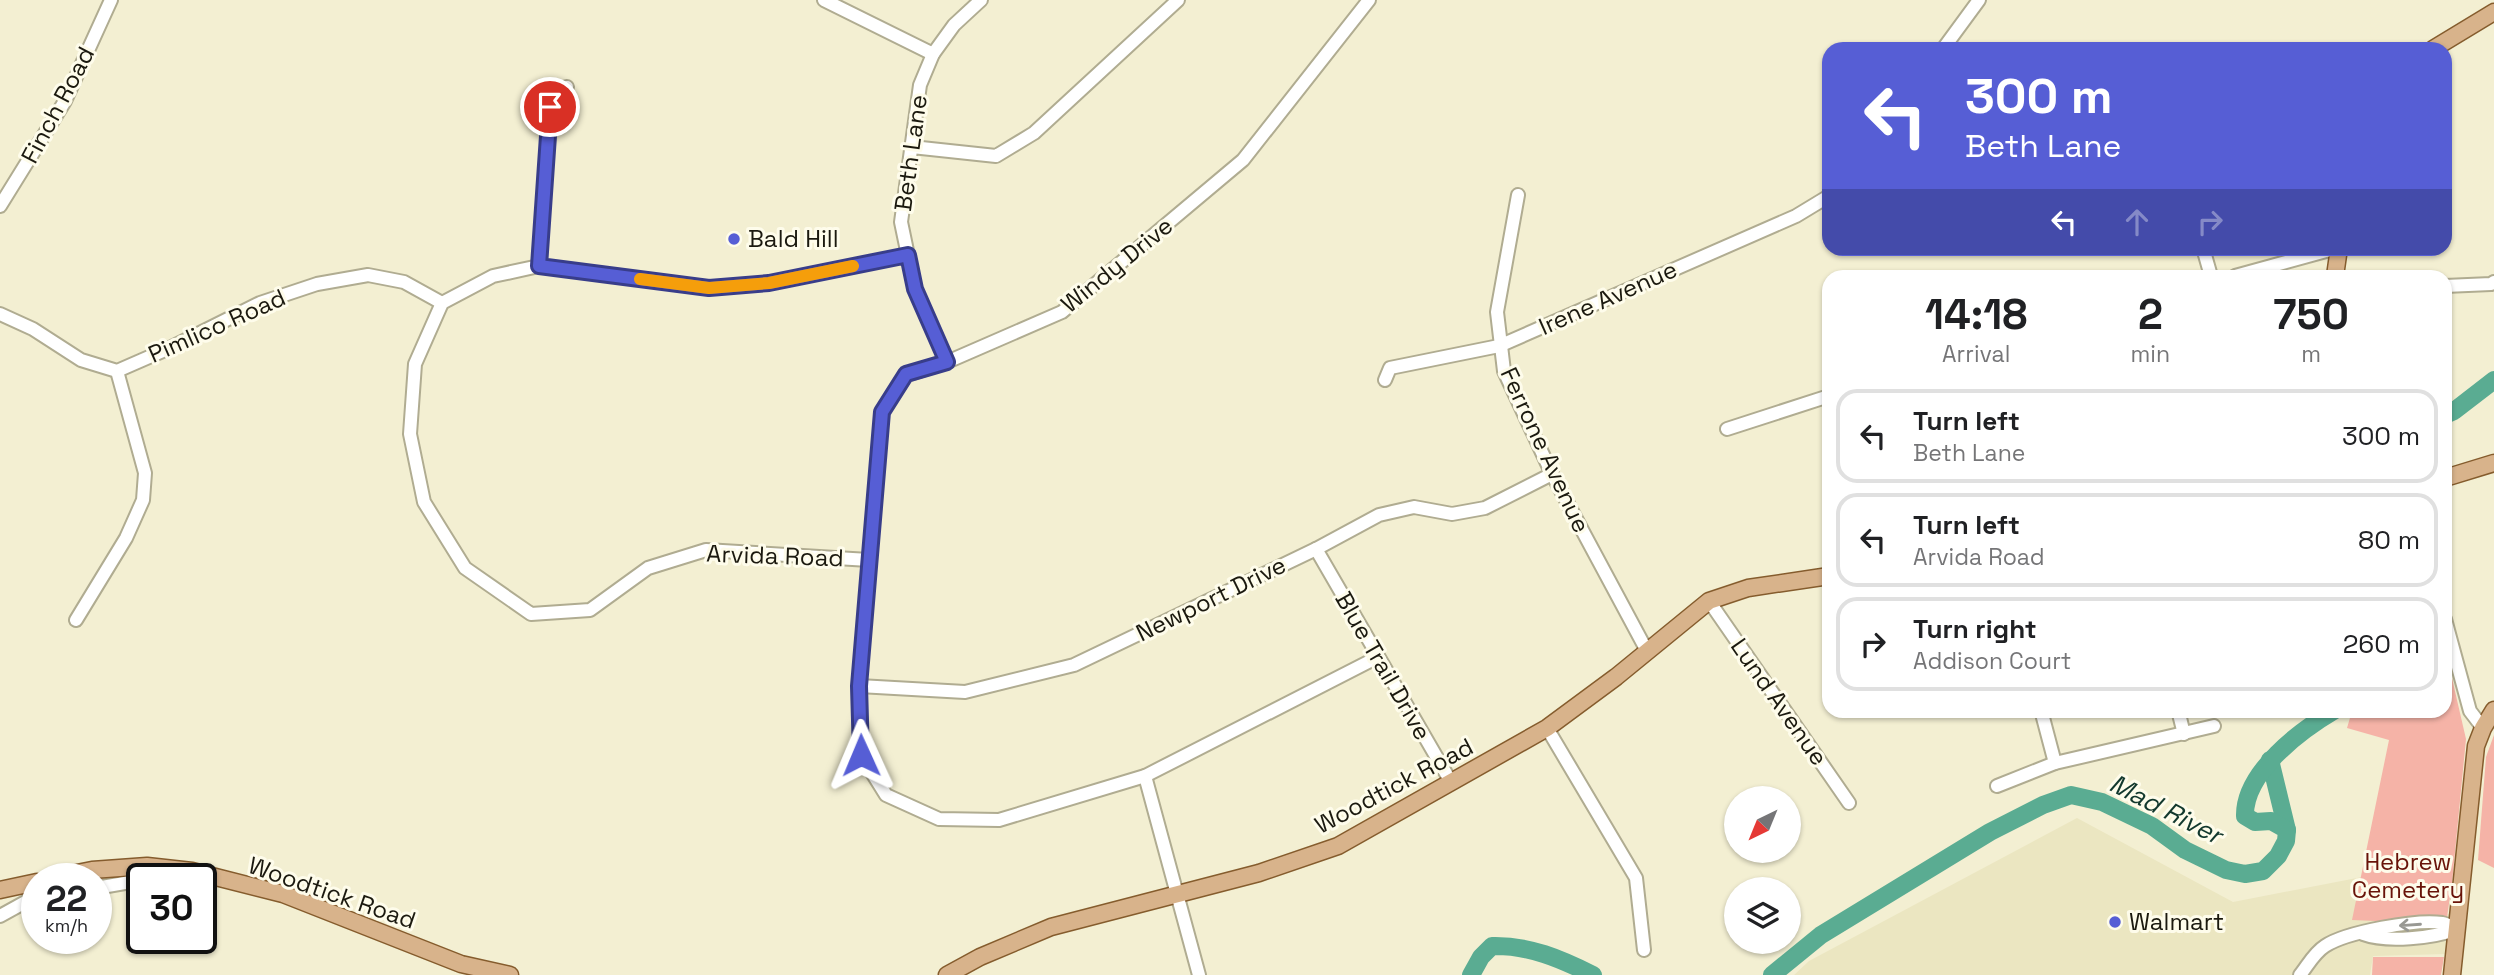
<!DOCTYPE html>
<style>
:root{--surface:#fff;--page:#f2f2f2;--text:#202124;--muted:#757577;--line:#e0e0e0}
body{margin:0;font-family:"Space Grotesk",sans-serif;background:var(--page);color:var(--text);height:100vh;display:flex;flex-direction:column;font-size:26px;white-space:nowrap}
*{box-sizing:border-box;margin:0}
p{font-size:23px;color:var(--muted)}
.icon{flex:none;width:38px;height:38px;fill:none;stroke:currentColor;stroke-width:2;stroke-linecap:round;stroke-linejoin:round}
.map{position:relative;flex:1;overflow:hidden}
.panel{position:absolute;left:1822px;top:270px;width:630px;height:448px;display:flex;flex-direction:column;background:var(--surface);border-radius:21px;box-shadow:0 2px 5px #0004}
.panel>*{flex:none}
.top-card{position:absolute;left:1822px;top:42px;width:630px;height:214px;border-radius:21px;box-shadow:0 2px 5px #0004;background:#565ed5;color:#fff;overflow:hidden}
.needle{width:46px;rotate:223deg}
.fabs{position:absolute;left:1724px;top:786px;display:grid;gap:14px}
.fabs a{display:grid;place-items:center;width:77px;height:77px;border-radius:50%;background:var(--surface);box-shadow:0 2px 5px #0004;font-size:35px}
.speed{position:absolute;left:21px;top:863px;display:flex;gap:14px;font-size:35px;font-weight:700;text-align:center}
.speed>*{display:grid;place-content:center;width:91px;height:91px;border-radius:50%;background:var(--surface);box-shadow:0 2px 5px #0004;line-height:1}
.speed small{font-size:18px;font-weight:400}
.speed .limit{border:4px solid #111;border-radius:10px;background:#fff;color:#111}
.pin{position:absolute;display:grid;place-items:center;width:60px;height:60px;color:#fff;margin:-30px;border:4px solid #fff;border-radius:50%;box-shadow:0 2px 7px #0007}
.me{position:absolute;width:77px;margin:-38px;rotate:359deg;stroke-linejoin:round;filter:drop-shadow(0 0 5px #0008)}
.turn{display:flex;align-items:center;gap:24px;height:147px;padding:0 28px;font-size:32px}
.turn .icon{width:91px;height:91px;stroke-width:2.5}
.turn b{display:block;font-size:49px;line-height:60px}
.lanes{display:flex;align-items:center;height:66px;padding:0 28px;background:#0003;justify-content:center;gap:35px;direction:ltr}
.lanes .off{opacity:.35}
.eta{display:flex;justify-content:space-evenly;align-items:center;height:119px;text-align:center}
.eta b{font-size:42px;font-weight:600;line-height:49px}
ul{padding:0;list-style:none}
li{display:flex;align-items:center;gap:21px;height:94px;margin:0 14px 10px;padding:0 14px;border:4px solid var(--line);border-radius:21px}
li div{flex:1}
li b{display:block;font-size:26px}
li em{font-style:normal}
.map>svg:first-child{display:block}
.built{fill:#ebe6c1}
.green{fill:#f5b3a7}
.lines{fill:none;stroke-linecap:round;stroke-linejoin:round}
.river{stroke:#5aac92;stroke-width:18}
.minor-casing{stroke:#b0ac91;stroke-width:16}
.major-casing{stroke:#855c2d;stroke-width:19}
.minor{stroke:#fff;stroke-width:12}
.major{stroke:#d8b38b;stroke-width:16}
.oneway{stroke:#989893}
.route-casing{stroke:#383d8a;stroke-width:18}
.route{stroke:#565ed5;stroke-width:12}
.slow{stroke:#f59e0b;stroke-width:12}
.poi-dot{fill:#565ed5;stroke:#fefceb;stroke-width:2.5}
.labels{text-anchor:middle;stroke-width:6;stroke-linejoin:round;paint-order:stroke}
.street-label{font-size:24px;fill:#1b190f;stroke:#fefceb}
.poi-label{font-size:24px;fill:#1b190f;stroke:#fefceb;text-anchor:start}
.park-label{font-size:24px;fill:#681309;stroke:#fefceb}
.water-label{font-size:26px;font-style:italic;fill:#12382d;stroke:#fefceb}
</style>
<div class="map">
<svg width="2494" height="975" viewBox="0 0 2494 975">
<rect width="100%" height="100%" fill="#f3efd2"/>
<path class="built" d="M2077,818L2233,902L2362,877V919L2453,914L2447,954L2373,956L2370,975H1794L1809,961Z"/>
<g class="green">
<path d="M2445,648L2466,739L2452,883L2446,924L2352,920L2389,740L2347,728L2352,711L2445,710Z"/>
<path d="M2494,735V868L2478,860L2486,757Z"/>
<path d="M2373,957H2444L2441,975H2372Z"/>
</g>
<g class="lines">
<g class="river">
<path d="M2445,415L2454,411L2494,380"/>
<path d="M2270,760L2287,830"/>
<path d="M1471,975L1481,957L1492,946C1529,945 1561,959 1593,975"/>
<path d="M1772,975L1821,935L1990,832L2043,805L2071,795L2102,802L2152,826L2185,850L2226,870L2245,874L2263,871L2278,856L2286,841L2287,830L2271,821L2255,822L2245,816C2244,772 2301,730 2335,710"/>
</g>
<g class="minor-casing">
<g id="minor">
<path d="M824,0L933,54"/>
<path d="M1369,0L1243,160L1062,312L947,362L906,375L882,412L859,686L861,755L886,795L939,819L999,820L1145,776L1378,657"/>
<path d="M1943,49L1979,0"/>
<path d="M912,147L996,156L1034,133L1178,0"/>
<path d="M1518,195L1497,312L1504,371L1552,474L1647,651"/>
<path d="M0,206L65,101L111,0"/>
<path d="M2203,248L2211,276"/>
<path d="M539,266L550,107L567,87"/>
<path d="M2235,276L2337,248"/>
<path d="M2445,286L2491,284L2494,282"/>
<path d="M0,314L33,329L81,360L117,371L172,347L260,303L317,284L368,275L404,282L442,303"/>
<path d="M947,362L915,289L901,222L920,85L933,54L954,25L981,0"/>
<path d="M1385,380L1390,368L1499,346L1796,216L1829,196"/>
<path d="M1727,429L1829,396"/>
<path d="M1316,549L1451,782"/>
<path d="M869,560L706,550L648,568L590,610L531,614L465,568L424,502L410,434L415,364L442,303L493,276L539,266L709,288L769,283L908,255"/>
<path d="M1709,601L1849,803"/>
<path d="M2445,619L2470,711L2483,728"/>
<path d="M76,620L126,538L143,500L145,473L117,371"/>
<path d="M859,686L965,692L1074,665L1316,549L1379,515L1414,507L1452,514L1485,508L1552,474"/>
<path d="M2041,710L2055,763"/>
<path d="M2178,710L2184,734"/>
<path d="M1547,728L1636,878L1644,950"/>
<path d="M1145,776L1199,975"/>
<path d="M1997,786L2055,763L2214,726"/>
<path d="M152,878L183,873"/>
<path d="M96,888L142,880"/>
<path d="M0,916L29,900L37,899"/>
<path d="M2363,934C2387,943 2433,938 2458,929"/>
<path d="M2300,975C2308,965 2314,953 2325,946C2346,932 2417,919 2442,923C2447,924 2453,927 2458,929"/>
</g>
</g>
<g class="major-casing">
<g id="major">
<path d="M2433,49L2494,12"/>
<path d="M2335,276L2339,248"/>
<path d="M2445,478L2494,463"/>
<path d="M52,878L92,870L147,866L192,871L283,894L461,964L510,975"/>
<path d="M0,890L37,882"/>
<path d="M947,975L980,957L1051,927L1259,873L1338,846L1547,728L1616,677L1709,601L1748,588L1829,576"/>
<path d="M2452,975L2476,746L2483,728L2494,710"/>
</g>
</g>
<use href="#minor" class="minor"/>
<use href="#major" class="major"/>
</g>
<defs><path id="oneway-shaft" d="M-6 0H5M1.5-3L5.5 0L1.5 3" fill="none" stroke-width="1.6" stroke-linecap="round" stroke-linejoin="round" transform="scale(1.75)"/></defs>
<use class="oneway" href="#oneway-shaft" transform="translate(2410 925) rotate(176)"/>
<g class="lines">
<g class="route-casing">
<path id="route" d="M550,107L539,266L709,288L769,283L908,255L915,289L947,362L906,374L882,412L859,686L861,755"/>
</g>
<use href="#route" class="route"/>
<path class="slow" d="M640,279L709,288L769,283L853,266"/>
</g>
<g class="poi-dot">
<circle cx="734" cy="239" r="7"/>
<circle cx="2115" cy="922" r="7"/>
</g>
<g class="labels">
<g class="street-label">
<text transform="translate(58 105) rotate(-62)" y="8">Finch Road</text>
<text transform="translate(911 153) rotate(-82)" y="8">Beth Lane</text>
<text transform="translate(1117 265) rotate(-39)" y="8">Windy Drive</text>
<text transform="translate(1608 298) rotate(-24)" y="8">Irene Avenue</text>
<text transform="translate(217 326) rotate(-24)" y="8">Pimlico Road</text>
<text transform="translate(1545 450) rotate(65)" y="8">Ferrone Avenue</text>
<text transform="translate(775 556) rotate(2)" y="8">Arvida Road</text>
<text transform="translate(1211 599) rotate(-26)" y="8">Newport Drive</text>
<text transform="translate(1383 666) rotate(60)" y="8">Blue Trail Drive</text>
<text transform="translate(1779 702) rotate(55)" y="8">Lund Avenue</text>
<text transform="translate(1394 786) rotate(-28)" y="8">Woodtick Road</text>
<text transform="translate(332 893) rotate(19)" y="8">Woodtick Road</text>
</g>
<g class="poi-label">
<text x="748" y="247">Bald Hill</text>
<text x="2129" y="930">Walmart</text>
</g>
<g class="park-label">
<text x="2408" y="870">Hebrew<tspan x="2408" dy="28">Cemetery</tspan></text>
</g>
<g class="water-label">
<text transform="translate(2166 809) rotate(27)" y="9">Mad River</text>
</g>
</g>
</svg>
<div class="fabs">
<a><svg class="needle" viewBox="-14 -14 28 28"><path d="M0-13l5 13h-10z" fill="#e53935"/><path d="M0 13l5-13h-10z" fill="#757577"/></svg></a>
<a><svg class="icon" aria-label="layers" viewBox="0 0 24 24"><path d="M12 4l9 5-9 5-9-5zM3 14l9 5 9-5"/></svg></a>
</div>
<div class="speed"><div>22<small>km/h</small></div><div class="limit">30</div></div>
<div class="pin" style="left:550px;top:107px;background:#d93025"><svg class="icon" aria-label="arrive" viewBox="0 0 24 24"><path d="M6 21V4h12l-3 4 3 4H6"/></svg></div>
<svg class="me" style="left:861px;top:755px" viewBox="-20 -20 40 40"><path d="M0-17L14 15 0 8-14 15z" fill="#565ed5" stroke="#fff" stroke-width="4"/></svg>
<div class="top-card">
<div class="turn"><svg class="icon" aria-label="left" viewBox="0 0 24 24"><path d="M17 20v-9H6M10 6l-5 5 5 5"/></svg><div><b>300 m</b>Beth Lane</div></div>
<div class="lanes"><svg class="icon" aria-label="left" viewBox="0 0 24 24"><path d="M17 20v-9H6M10 6l-5 5 5 5"/></svg><svg class="icon off" aria-label="ahead" viewBox="0 0 24 24"><path d="M12 20V5M6 11l6-6 6 6"/></svg><svg class="icon off" aria-label="right" viewBox="0 0 24 24"><path d="M7 20v-9h11M14 6l5 5-5 5"/></svg></div>
</div>
<section class="panel">
<div class="eta">
<div><b>14:18</b><p>Arrival</p></div>
<div><b>2</b><p>min</p></div>
<div><b>750</b><p>m</p></div>
</div>
<ul>
<li><svg class="icon" aria-label="left" viewBox="0 0 24 24"><path d="M17 20v-9H6M10 6l-5 5 5 5"/></svg><div><b>Turn left</b><p>Beth Lane</p></div><em>300 m</em></li>
<li><svg class="icon" aria-label="left" viewBox="0 0 24 24"><path d="M17 20v-9H6M10 6l-5 5 5 5"/></svg><div><b>Turn left</b><p>Arvida Road</p></div><em>80 m</em></li>
<li><svg class="icon" aria-label="right" viewBox="0 0 24 24"><path d="M7 20v-9h11M14 6l5 5-5 5"/></svg><div><b>Turn right</b><p>Addison Court</p></div><em>260 m</em></li>
</ul>
</section>
</div>
